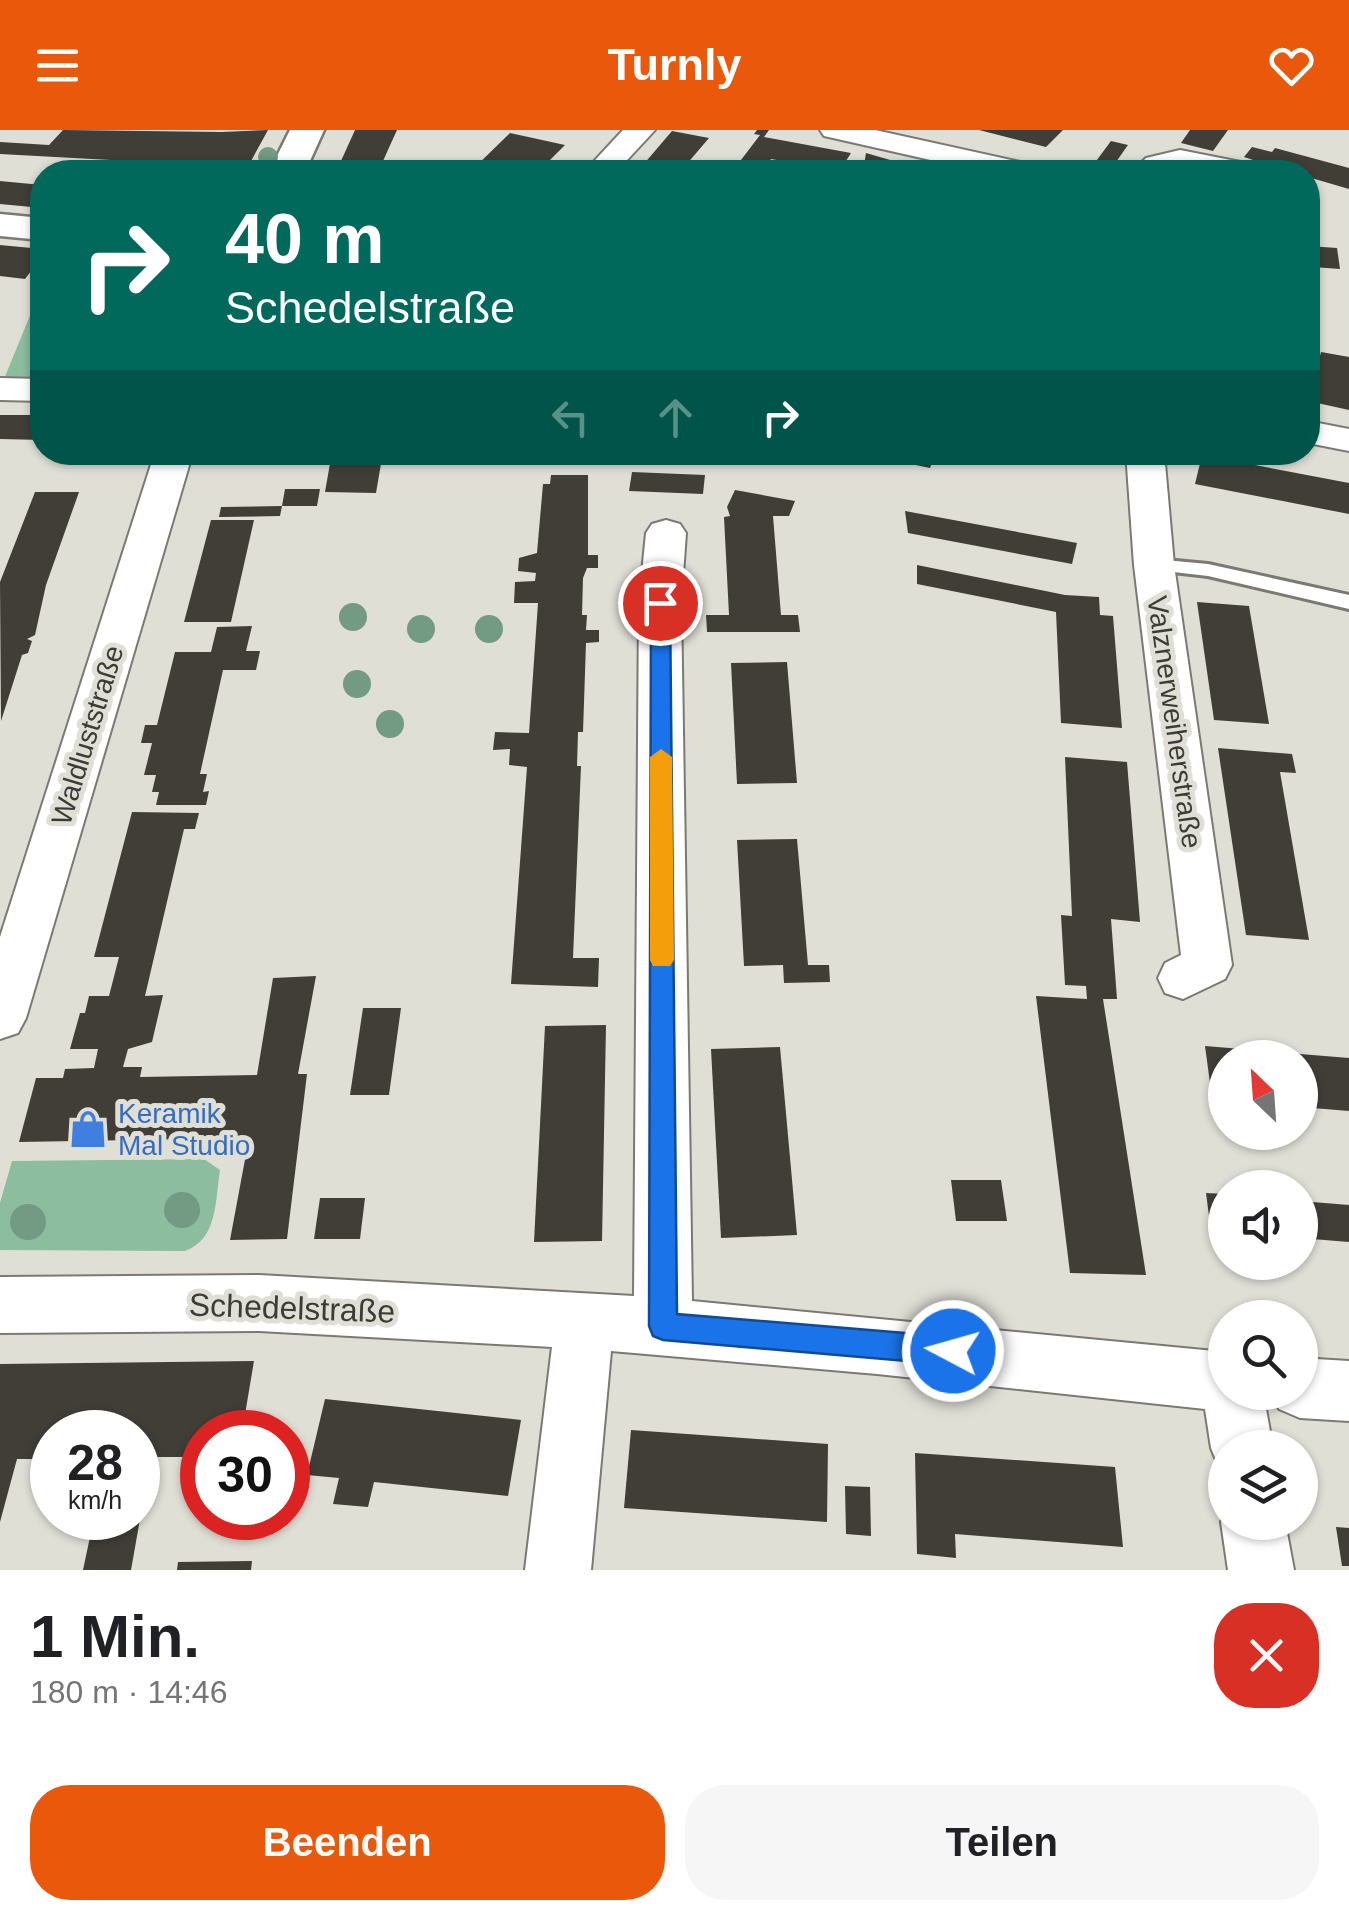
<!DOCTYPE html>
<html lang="de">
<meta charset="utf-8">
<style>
:root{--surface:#fff;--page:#f6f6f6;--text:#202124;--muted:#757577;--accent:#ea580c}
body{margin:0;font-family:Helvetica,sans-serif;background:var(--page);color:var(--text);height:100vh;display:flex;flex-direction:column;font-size:38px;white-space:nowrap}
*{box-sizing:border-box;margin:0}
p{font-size:32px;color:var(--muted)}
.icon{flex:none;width:55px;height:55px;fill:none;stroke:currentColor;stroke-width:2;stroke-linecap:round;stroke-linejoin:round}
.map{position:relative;height:1440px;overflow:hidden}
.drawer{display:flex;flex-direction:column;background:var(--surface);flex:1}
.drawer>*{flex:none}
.guide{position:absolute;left:30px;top:30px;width:1290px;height:305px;border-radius:40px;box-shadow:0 2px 8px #0004;background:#00695c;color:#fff;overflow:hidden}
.needle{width:65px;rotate:335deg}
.buttons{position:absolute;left:1208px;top:910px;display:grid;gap:20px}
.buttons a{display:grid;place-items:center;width:110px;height:110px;border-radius:50%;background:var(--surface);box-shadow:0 2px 8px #0004;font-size:50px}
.speed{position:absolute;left:30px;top:1280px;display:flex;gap:20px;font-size:50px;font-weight:700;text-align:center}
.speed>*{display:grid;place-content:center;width:130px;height:130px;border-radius:50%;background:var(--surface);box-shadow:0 2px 8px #0004;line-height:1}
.speed small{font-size:25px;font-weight:400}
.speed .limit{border:15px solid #d22;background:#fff;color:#111}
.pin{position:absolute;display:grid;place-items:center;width:85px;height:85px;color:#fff;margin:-42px;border:5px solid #fff;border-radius:50%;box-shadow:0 2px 10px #0007}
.me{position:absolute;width:110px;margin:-55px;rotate:276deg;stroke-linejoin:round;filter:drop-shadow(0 0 8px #0008)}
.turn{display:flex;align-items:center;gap:35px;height:210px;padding:0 30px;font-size:45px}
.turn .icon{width:130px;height:130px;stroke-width:2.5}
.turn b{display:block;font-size:70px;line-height:85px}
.lanes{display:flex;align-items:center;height:95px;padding:0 30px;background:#0003;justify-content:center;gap:50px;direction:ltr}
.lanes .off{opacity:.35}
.round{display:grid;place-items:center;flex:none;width:105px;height:105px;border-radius:40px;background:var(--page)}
.head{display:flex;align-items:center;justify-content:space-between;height:170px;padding:0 30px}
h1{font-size:60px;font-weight:800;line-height:75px}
.button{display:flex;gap:20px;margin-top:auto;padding:20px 30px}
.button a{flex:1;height:115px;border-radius:40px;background:var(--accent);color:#fff;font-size:40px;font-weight:800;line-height:115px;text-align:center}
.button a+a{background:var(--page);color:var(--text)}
header{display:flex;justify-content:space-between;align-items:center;height:130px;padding:0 30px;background:var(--accent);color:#fff;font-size:45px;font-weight:800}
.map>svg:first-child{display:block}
.green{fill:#8bbd9e}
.building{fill:#403e37}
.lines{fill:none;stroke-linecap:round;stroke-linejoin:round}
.service-casing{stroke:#7b7971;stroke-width:6}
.minor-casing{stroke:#7b7971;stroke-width:4}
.tertiary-casing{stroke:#7b7971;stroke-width:5}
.service{fill:#fff;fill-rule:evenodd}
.minor{fill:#fff;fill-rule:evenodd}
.tertiary{fill:#fff;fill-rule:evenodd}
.tree{fill:#739a82}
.route{fill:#1a73e8;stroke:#114b97;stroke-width:2.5}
.slow{fill:#f59e0b}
.labels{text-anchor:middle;stroke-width:10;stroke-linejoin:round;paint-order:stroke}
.street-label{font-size:28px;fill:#3c3b38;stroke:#e0dfd6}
.shop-label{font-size:28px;fill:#366cbe;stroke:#e0dfd6;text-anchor:start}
.near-street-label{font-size:32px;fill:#3c3b38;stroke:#e0dfd6}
</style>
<header><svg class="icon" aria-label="menu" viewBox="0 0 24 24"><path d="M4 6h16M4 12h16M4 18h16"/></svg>Turnly<svg class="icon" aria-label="heart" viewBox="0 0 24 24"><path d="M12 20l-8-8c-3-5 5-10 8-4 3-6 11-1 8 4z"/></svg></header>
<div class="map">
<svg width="1349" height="1440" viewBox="0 0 1349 1440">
<rect width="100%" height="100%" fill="#e0dfd6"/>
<g class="green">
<path d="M42,156V249H4Z"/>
<path d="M204,1029L220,1040C215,1071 218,1109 185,1121L0,1120V1073L12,1031Z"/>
</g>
<g class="building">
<path d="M63,0L222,2L268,0L245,42H198L203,35L0,24V12L49,15Z"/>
<path d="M355,0H397L378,42H336Z"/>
<path d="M757,0H769L764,7L851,23L839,42L823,39L804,42L809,36H805L800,42L783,39L788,32L771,29L767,35L741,30L760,5L754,4Z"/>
<path d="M979,0H1063L1046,17Z"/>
<path d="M1190,0H1228L1213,21L1181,13Z"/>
<path d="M672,1L709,8L680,42H637Z"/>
<path d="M510,3L565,15L538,42H470Z"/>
<path d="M1111,11L1128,15L1109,42L1091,38Z"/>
<path d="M1252,17L1272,22L1275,18L1349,38V59L1308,47V42H1290L1244,27Z"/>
<path d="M866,23L897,32L885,42H863Z"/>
<path d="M0,51L42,55V78L0,74Z"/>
<path d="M0,115L42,119V127L25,149L0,146Z"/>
<path d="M1309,116L1337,118L1340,139L1313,137Z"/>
<path d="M1321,222L1349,227V280L1308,271Z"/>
<path d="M0,285H42V310L0,309Z"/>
<path d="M332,322H383L376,363L325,362Z"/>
<path d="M905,322H936L930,338L901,332Z"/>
<path d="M1050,322H1097L1094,333Z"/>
<path d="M1202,325L1349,353V384L1195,354Z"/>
<path d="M632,342L705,345L703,364L629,361Z"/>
<path d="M551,345H588V425H598V438H587L583,448L582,485H587L586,500H599V512L586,513L583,602H578L577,636H581L573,828H599L598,857L511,854L527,637L509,635L510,619L493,620L495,602L529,603L538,473H514L515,452L535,451L536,443L518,441L519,428L537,423L543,354H550Z"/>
<path d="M285,359H320L317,376H282L280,386L219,387L221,377L282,376Z"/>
<path d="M735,360L795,371L789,386H773L781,485H798L800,502H707L706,485H729L724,387L730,386L727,377Z"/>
<path d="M35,362H79L46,455L35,505L27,509L32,511L28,523L22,525L1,591L0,452Z"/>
<path d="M905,381L1077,413L1072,434L908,403Z"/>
<path d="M211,390H254L231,492H184Z"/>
<path d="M917,435L1065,465L1099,467L1100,485L1113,486L1122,598L1061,593L1056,482L917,454Z"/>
<path d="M1197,472L1249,476L1269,594L1214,590Z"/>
<path d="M252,496L246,521H260L256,540H223L200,644H207L203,662L209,661L206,675H156L159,662H152L156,645H144L152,613H141L145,595H157L175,522H211L217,497Z"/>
<path d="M787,532L797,653L737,654L731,533Z"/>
<path d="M1218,618L1292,624L1296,643L1280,642L1309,810L1246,805Z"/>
<path d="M1065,627L1127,632L1140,792L1111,789L1117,869H1103L1146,1145L1070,1143L1036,866L1087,869L1086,856L1065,855L1061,785L1072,786Z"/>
<path d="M132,682L199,683L195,699H184L145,866L163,865L152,912L128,919L123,937H142L140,947L257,945L273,848L316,846L298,944H307L287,1109L230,1110L249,1008L19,1012L36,948H63L65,939L94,938L98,919H70L80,883H85L89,866H109L119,827H94Z"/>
<path d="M797,709L808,835H829L830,852L784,853L783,835L744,836L737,710Z"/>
<path d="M363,878H401L389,965H350Z"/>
<path d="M606,895L602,1111L534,1112L545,896Z"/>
<path d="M1205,916L1349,928V981L1300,977V928H1225V970L1212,968Z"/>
<path d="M780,917L797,1105L721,1108L711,919Z"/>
<path d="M951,1050H1001L1007,1091H956Z"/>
<path d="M1206,1063L1225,1064V1102L1211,1101Z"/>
<path d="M320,1068H365L360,1109H314Z"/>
<path d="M1300,1071L1349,1075V1112L1300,1108Z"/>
<path d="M254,1231L242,1302H202V1327H151L131,1440H83L94,1388H138V1302H52V1329H17L0,1392V1234Z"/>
<path d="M325,1269L521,1290L508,1366L374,1352L368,1377L333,1374L339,1348L307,1345Z"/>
<path d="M631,1300L828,1314L827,1392L624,1378Z"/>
<path d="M915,1323L1115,1337L1123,1417L955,1404L956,1428L917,1424Z"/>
<path d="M845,1356L870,1357L871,1406L846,1404Z"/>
<path d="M1336,1397L1349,1398V1436H1342Z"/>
<path d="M252,1431L251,1440H177L178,1432Z"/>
</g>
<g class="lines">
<g class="service-casing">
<path id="service" d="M1154,429L1208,434L1349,465V479L1208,446L1147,439V431Z"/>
</g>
<g class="minor-casing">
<g id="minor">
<path d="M623,0H655L616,42H584Z"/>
<path d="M820,0H875L1034,35L1038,42H984L824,6Z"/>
<path d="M1180,20L1256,35L1260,42L1180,38L1166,42H1132L1146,28Z"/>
<path d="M0,248L42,249V271L0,270Z"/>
<path d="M1308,291L1349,299V321L1308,313Z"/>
<path d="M155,322H193L26,888L18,903L0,909V807Z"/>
<path d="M1126,322H1164L1174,435L1232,835L1225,849L1183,869L1165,863L1158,848L1165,833L1181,825L1134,435Z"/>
<path d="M666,390L680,394L686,403L681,473L692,1171L1225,1222V1262H1263L1273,1318H1225V1342L1220,1340L1211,1318L1205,1279L877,1244L611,1221L591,1440H525L552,1217L259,1201L0,1203V1147L259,1145L634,1166L639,473L646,403L652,394Z"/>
<path d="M1300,1228L1349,1231V1291L1300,1288L1279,1279L1272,1262H1300Z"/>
<path d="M1225,1382V1392H1285L1294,1440H1228L1221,1392Z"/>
</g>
</g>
<g class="tertiary-casing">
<g id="tertiary">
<path d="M290,0H324L305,42H269Z"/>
<path d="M0,84L42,88V110L0,106Z"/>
</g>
</g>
<use href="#service" class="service"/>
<use href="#minor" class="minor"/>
<use href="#tertiary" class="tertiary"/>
</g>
<g class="tree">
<circle cx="268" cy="27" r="10"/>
<circle cx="353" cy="487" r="14"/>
<circle cx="421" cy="499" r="14"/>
<circle cx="489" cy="499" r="14"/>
<circle cx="357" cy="554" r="14"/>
<circle cx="390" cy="594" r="14"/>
<circle cx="182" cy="1080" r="18"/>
<circle cx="28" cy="1092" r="18"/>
</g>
<path class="route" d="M660,467L670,473L677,1184L953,1207L963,1211L967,1221L963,1231L953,1235L663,1210L653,1206L649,1196L651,473Z"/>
<path class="slow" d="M661,619L672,627L674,830L670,836H653L650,830V627Z"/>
<defs>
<g id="shop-bare" transform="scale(3)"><path d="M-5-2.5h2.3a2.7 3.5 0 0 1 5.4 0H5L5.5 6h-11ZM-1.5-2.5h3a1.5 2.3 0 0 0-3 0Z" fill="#3f7fe0" stroke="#e0dfd6" stroke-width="2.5" paint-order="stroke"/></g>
</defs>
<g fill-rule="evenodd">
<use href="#shop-bare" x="88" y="999"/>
</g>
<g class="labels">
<g class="street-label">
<text transform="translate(1175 592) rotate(82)" y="10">Valznerweiherstraße</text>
<text transform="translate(87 605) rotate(-73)" y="10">Waldluststraße</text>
</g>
<g class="shop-label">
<text x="118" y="993">Keramik<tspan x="118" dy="32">Mal Studio</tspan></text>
</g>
<g class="near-street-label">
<text transform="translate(292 1178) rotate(2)" y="11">Schedelstraße</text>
</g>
</g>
</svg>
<div class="buttons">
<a><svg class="needle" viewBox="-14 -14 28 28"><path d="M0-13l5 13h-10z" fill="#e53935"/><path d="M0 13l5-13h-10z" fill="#757577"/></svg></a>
<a><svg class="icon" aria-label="sound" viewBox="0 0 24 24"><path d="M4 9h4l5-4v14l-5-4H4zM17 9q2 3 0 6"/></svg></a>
<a><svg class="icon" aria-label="search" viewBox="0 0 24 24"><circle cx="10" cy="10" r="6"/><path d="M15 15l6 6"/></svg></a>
<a><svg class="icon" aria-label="layers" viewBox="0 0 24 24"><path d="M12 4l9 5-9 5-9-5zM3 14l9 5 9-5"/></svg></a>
</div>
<div class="speed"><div>28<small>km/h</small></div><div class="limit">30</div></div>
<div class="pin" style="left:660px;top:473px;background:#d93025"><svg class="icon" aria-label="arrive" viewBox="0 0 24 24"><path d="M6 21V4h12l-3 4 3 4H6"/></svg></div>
<svg class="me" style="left:953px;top:1221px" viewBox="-20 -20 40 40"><circle r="17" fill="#1a73e8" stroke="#fff" stroke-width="3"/><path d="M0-11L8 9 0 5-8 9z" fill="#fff"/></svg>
<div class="guide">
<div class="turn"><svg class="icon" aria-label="right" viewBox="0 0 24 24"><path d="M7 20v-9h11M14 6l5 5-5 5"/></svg><div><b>40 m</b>Schedelstraße</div></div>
<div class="lanes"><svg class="icon off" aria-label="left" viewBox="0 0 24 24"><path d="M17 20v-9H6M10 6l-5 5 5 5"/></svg><svg class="icon off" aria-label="ahead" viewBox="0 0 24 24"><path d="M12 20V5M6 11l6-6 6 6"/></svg><svg class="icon" aria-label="right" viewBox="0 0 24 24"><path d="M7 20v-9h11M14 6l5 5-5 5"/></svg></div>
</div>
</div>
<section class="drawer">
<div class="head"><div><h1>1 Min.</h1><p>180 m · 14:46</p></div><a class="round" style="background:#d93025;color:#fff"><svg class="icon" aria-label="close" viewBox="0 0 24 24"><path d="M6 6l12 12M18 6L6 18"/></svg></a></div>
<div class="button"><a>Beenden</a><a>Teilen</a></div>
</section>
